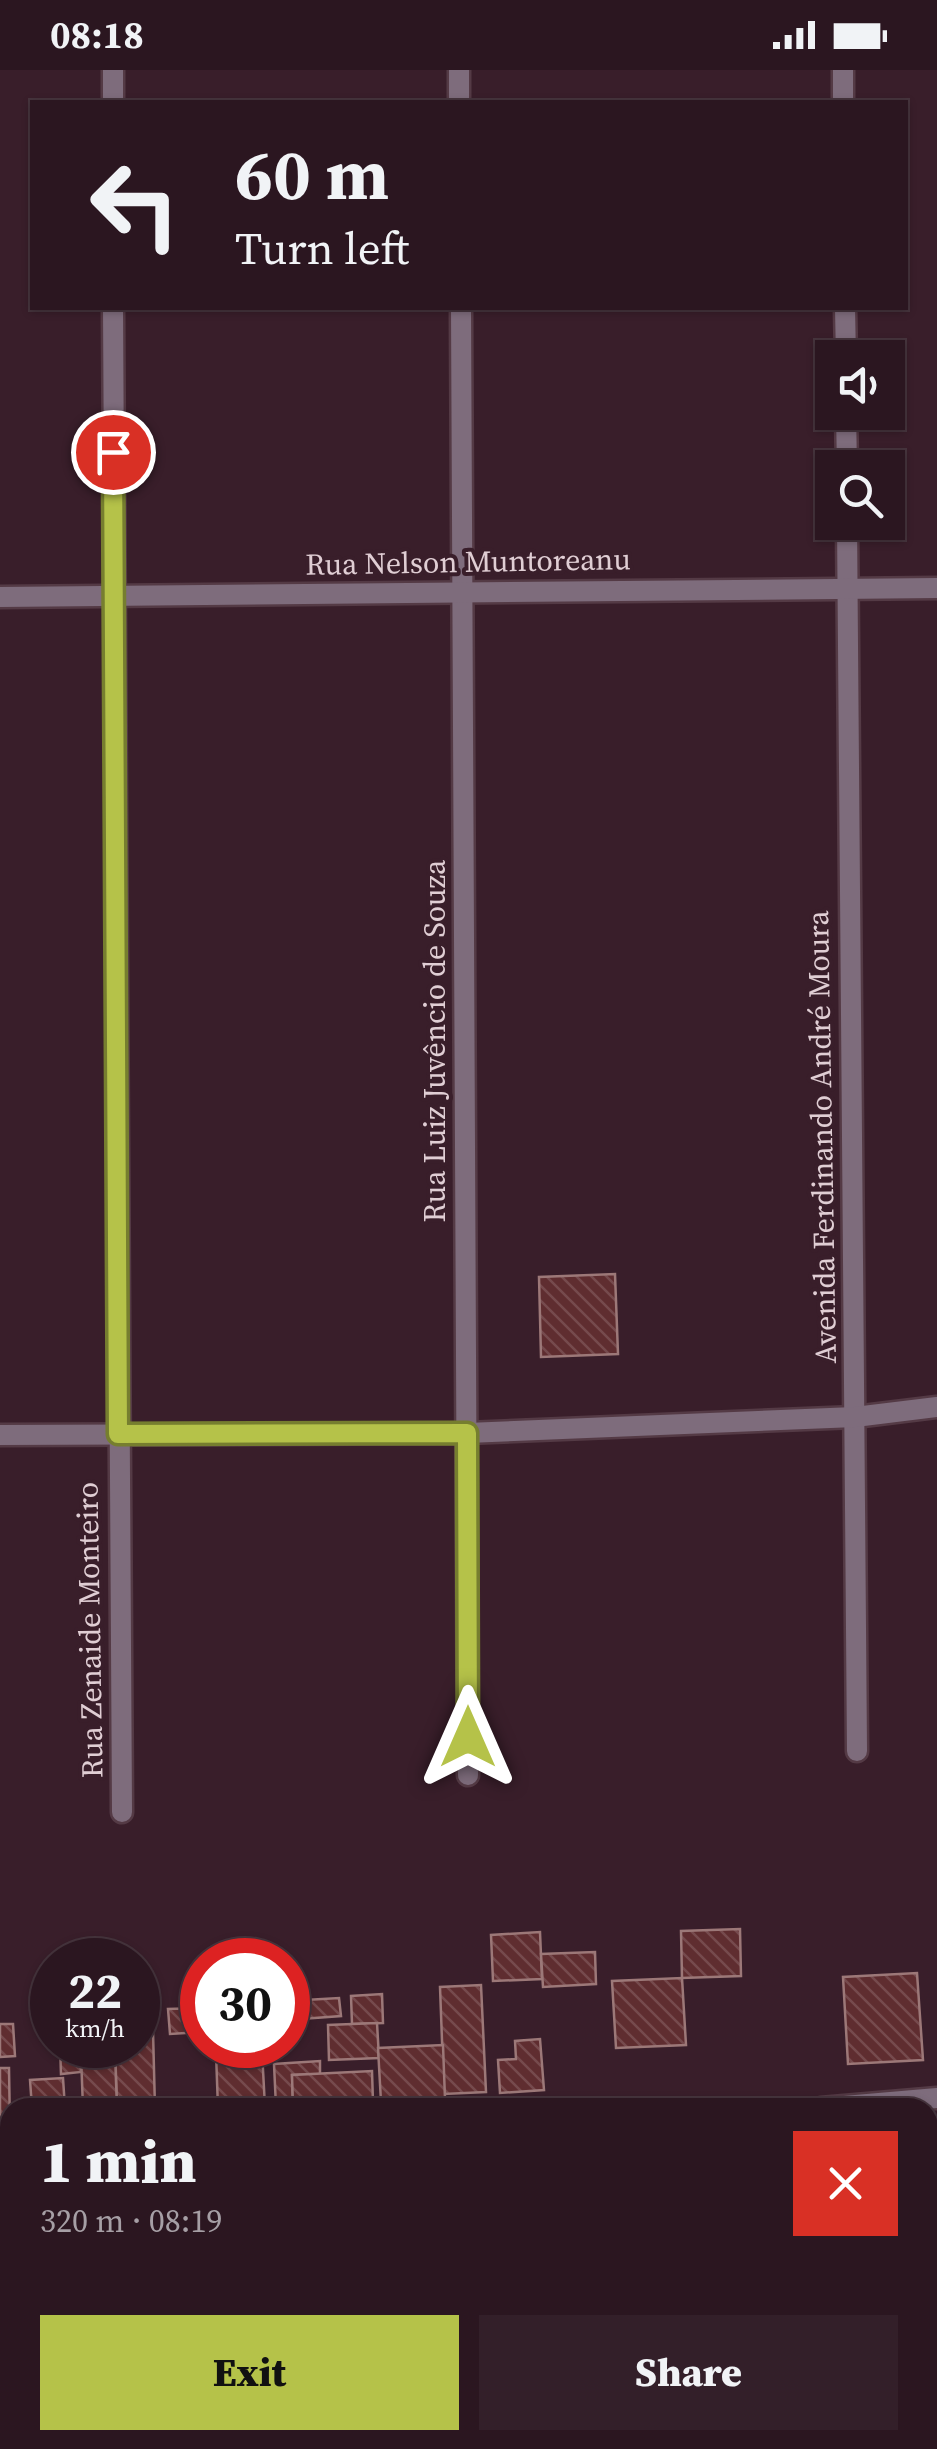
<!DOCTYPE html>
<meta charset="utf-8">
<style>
:root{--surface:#2b1620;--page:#331f29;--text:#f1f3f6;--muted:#a69fa5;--line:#47353e;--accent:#b5c249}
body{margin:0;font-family:"Source Serif 4",serif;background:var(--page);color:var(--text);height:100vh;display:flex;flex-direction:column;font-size:38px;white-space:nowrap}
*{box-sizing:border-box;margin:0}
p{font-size:32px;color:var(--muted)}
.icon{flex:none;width:55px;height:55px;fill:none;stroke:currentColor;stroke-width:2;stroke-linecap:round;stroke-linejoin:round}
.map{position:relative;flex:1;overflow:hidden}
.side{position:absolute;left:0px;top:2028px;width:938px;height:352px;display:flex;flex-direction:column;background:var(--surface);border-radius:30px 30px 0 0;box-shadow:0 2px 8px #0004,0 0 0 2px var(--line)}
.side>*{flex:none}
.guide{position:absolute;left:30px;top:30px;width:878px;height:210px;border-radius:0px;box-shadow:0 2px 8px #0004,0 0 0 2px var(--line);background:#2b1620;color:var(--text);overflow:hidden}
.tools{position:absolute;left:815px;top:270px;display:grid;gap:20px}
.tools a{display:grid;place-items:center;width:90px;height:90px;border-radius:0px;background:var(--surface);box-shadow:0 2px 8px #0004,0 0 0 2px var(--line);font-size:50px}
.speed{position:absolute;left:30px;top:1868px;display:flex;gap:20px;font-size:50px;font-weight:700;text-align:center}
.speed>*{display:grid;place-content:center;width:130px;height:130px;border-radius:50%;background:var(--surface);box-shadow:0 2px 8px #0004,0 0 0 2px var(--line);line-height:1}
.speed small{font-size:25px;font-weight:400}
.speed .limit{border:15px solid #d22;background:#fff;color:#111}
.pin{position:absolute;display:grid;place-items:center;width:85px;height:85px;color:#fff;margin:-42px;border:5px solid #fff;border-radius:50%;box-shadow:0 2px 10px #0007}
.me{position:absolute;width:110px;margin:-55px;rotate:0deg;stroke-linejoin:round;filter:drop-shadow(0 0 8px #0008)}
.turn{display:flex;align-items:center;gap:35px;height:210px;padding:0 40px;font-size:45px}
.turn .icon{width:130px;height:130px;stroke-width:2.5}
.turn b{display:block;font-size:70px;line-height:85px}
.round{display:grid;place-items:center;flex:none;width:105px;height:105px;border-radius:0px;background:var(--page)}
.head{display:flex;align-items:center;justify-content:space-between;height:170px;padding:0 40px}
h1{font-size:60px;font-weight:800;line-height:75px}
.button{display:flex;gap:20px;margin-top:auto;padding:20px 40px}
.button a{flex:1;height:115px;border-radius:0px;background:var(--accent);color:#111;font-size:40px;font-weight:800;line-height:115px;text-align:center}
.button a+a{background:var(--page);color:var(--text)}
.status{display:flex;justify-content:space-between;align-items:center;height:70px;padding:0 50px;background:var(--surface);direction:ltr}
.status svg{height:28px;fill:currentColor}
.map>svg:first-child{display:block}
.building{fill:url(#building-back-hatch);stroke:#9c7878;stroke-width:2.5}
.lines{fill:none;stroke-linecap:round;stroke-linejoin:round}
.minor-casing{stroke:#543a45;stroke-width:25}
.minor{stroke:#7e6c7c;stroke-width:20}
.route-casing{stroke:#767e2f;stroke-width:25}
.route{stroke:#b5c249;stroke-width:18}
.labels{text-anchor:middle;stroke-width:8;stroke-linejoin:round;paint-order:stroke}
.street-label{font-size:30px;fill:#e0ced4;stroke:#391e2a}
</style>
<div class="status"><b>08:18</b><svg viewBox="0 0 49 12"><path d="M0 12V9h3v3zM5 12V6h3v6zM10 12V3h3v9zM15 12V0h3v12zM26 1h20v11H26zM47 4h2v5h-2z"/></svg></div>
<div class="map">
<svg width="937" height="2379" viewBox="0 0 937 2379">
<defs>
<pattern id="building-back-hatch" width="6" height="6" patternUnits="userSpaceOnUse" patternTransform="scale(2.5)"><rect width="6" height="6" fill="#5f2d30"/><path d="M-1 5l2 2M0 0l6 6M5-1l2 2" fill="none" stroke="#764a4d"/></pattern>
</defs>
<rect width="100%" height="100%" fill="#391e2a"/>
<g class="building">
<path d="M615,1204L618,1284L541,1287L539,1207Z"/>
<path d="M740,1859L741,1906L682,1908L681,1861Z"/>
<path d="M540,1862L542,1909L493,1911L491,1865Z"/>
<path d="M595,1882L596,1914L543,1917L541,1884Z"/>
<path d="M917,1903L923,1990L848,1994L843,1907Z"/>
<path d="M682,1908L686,1975L616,1978L612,1911Z"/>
<path d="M481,1915L486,2022L444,2024L440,1917Z"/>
<path d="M382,1924L383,1953L352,1954L351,1926Z"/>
<path d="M339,1928L341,1946L288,1950V1931Z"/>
<path d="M202,1938V1962L170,1964L168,1939Z"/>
<path d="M377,1953L379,1988L329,1990L328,1955Z"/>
<path d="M0,1954H13L15,1986L0,1987Z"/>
<path d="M153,1961L155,2038H117L115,1975H138V1962Z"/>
<path d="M540,1969L544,2020L500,2023L498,1990L516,1989L515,1971Z"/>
<path d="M60,1975H91L79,1976L81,2002L61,2004Z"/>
<path d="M443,1975L445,2029L381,2032L378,1978Z"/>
<path d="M262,1981L265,2037L218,2038L216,1983Z"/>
<path d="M115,1984L117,2038H83L81,1985Z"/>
<path d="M320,1991V2004L292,2005L293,2036L276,2037L274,1994Z"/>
<path d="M0,1998H9L10,2058L0,2059Z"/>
<path d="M372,2001L373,2032L293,2036L292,2005Z"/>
<path d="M63,2008L65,2038H32L30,2010Z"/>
<path d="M152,2370H241L242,2379H153Z"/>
<path d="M271,2370H339L340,2379H271Z"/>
<path d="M923,2372L924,2379H872L871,2374Z"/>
</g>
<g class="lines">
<g class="minor-casing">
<g id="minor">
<path d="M113,0V32"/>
<path d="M459,0V32"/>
<path d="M843,0V32"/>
<path d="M113,238L122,1742"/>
<path d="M461,238L468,1705"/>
<path d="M845,238L846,288"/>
<path d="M846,342L847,398"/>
<path d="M847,452L857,1681"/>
<path d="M0,527L937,518"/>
<path d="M0,1365L467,1363L855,1347L937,1337"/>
<path d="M821,2038L937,2028"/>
<path d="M0,2124L10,2123"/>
<path d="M416,2370V2379"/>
</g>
</g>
<use href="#minor" class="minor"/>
</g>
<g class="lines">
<g class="route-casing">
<path id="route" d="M113,382L118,1364L467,1363L468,1667"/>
</g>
<use href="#route" class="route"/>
</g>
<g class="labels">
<g class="street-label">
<text transform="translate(468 492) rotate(-1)" y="10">Rua Nelson Muntoreanu</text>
<text transform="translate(435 971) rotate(-90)" y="10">Rua Luiz Juvêncio de Souza</text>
<text transform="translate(822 1067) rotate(-91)" y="10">Avenida Ferdinando André Moura</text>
<text transform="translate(90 1560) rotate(-91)" y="10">Rua Zenaide Monteiro</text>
</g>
</g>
</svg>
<div class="tools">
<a><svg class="icon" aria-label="sound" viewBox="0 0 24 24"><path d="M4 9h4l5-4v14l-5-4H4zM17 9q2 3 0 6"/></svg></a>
<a><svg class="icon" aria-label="search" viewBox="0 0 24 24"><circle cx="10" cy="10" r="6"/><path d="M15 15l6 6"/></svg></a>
</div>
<div class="speed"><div>22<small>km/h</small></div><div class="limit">30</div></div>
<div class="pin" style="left:113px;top:382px;background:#d93025"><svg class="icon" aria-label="arrive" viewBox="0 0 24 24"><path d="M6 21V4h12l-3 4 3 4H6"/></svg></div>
<svg class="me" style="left:468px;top:1667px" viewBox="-20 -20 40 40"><path d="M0-17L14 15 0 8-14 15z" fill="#b5c249" stroke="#fff" stroke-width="4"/></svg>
<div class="guide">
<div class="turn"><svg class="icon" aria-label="left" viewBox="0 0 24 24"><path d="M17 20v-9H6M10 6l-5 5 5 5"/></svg><div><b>60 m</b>Turn left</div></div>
</div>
<section class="side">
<div class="head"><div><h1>1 min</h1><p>320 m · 08:19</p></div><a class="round" style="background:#d93025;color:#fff"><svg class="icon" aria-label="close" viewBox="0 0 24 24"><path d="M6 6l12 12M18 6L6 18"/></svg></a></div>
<div class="button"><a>Exit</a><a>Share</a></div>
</section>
</div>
